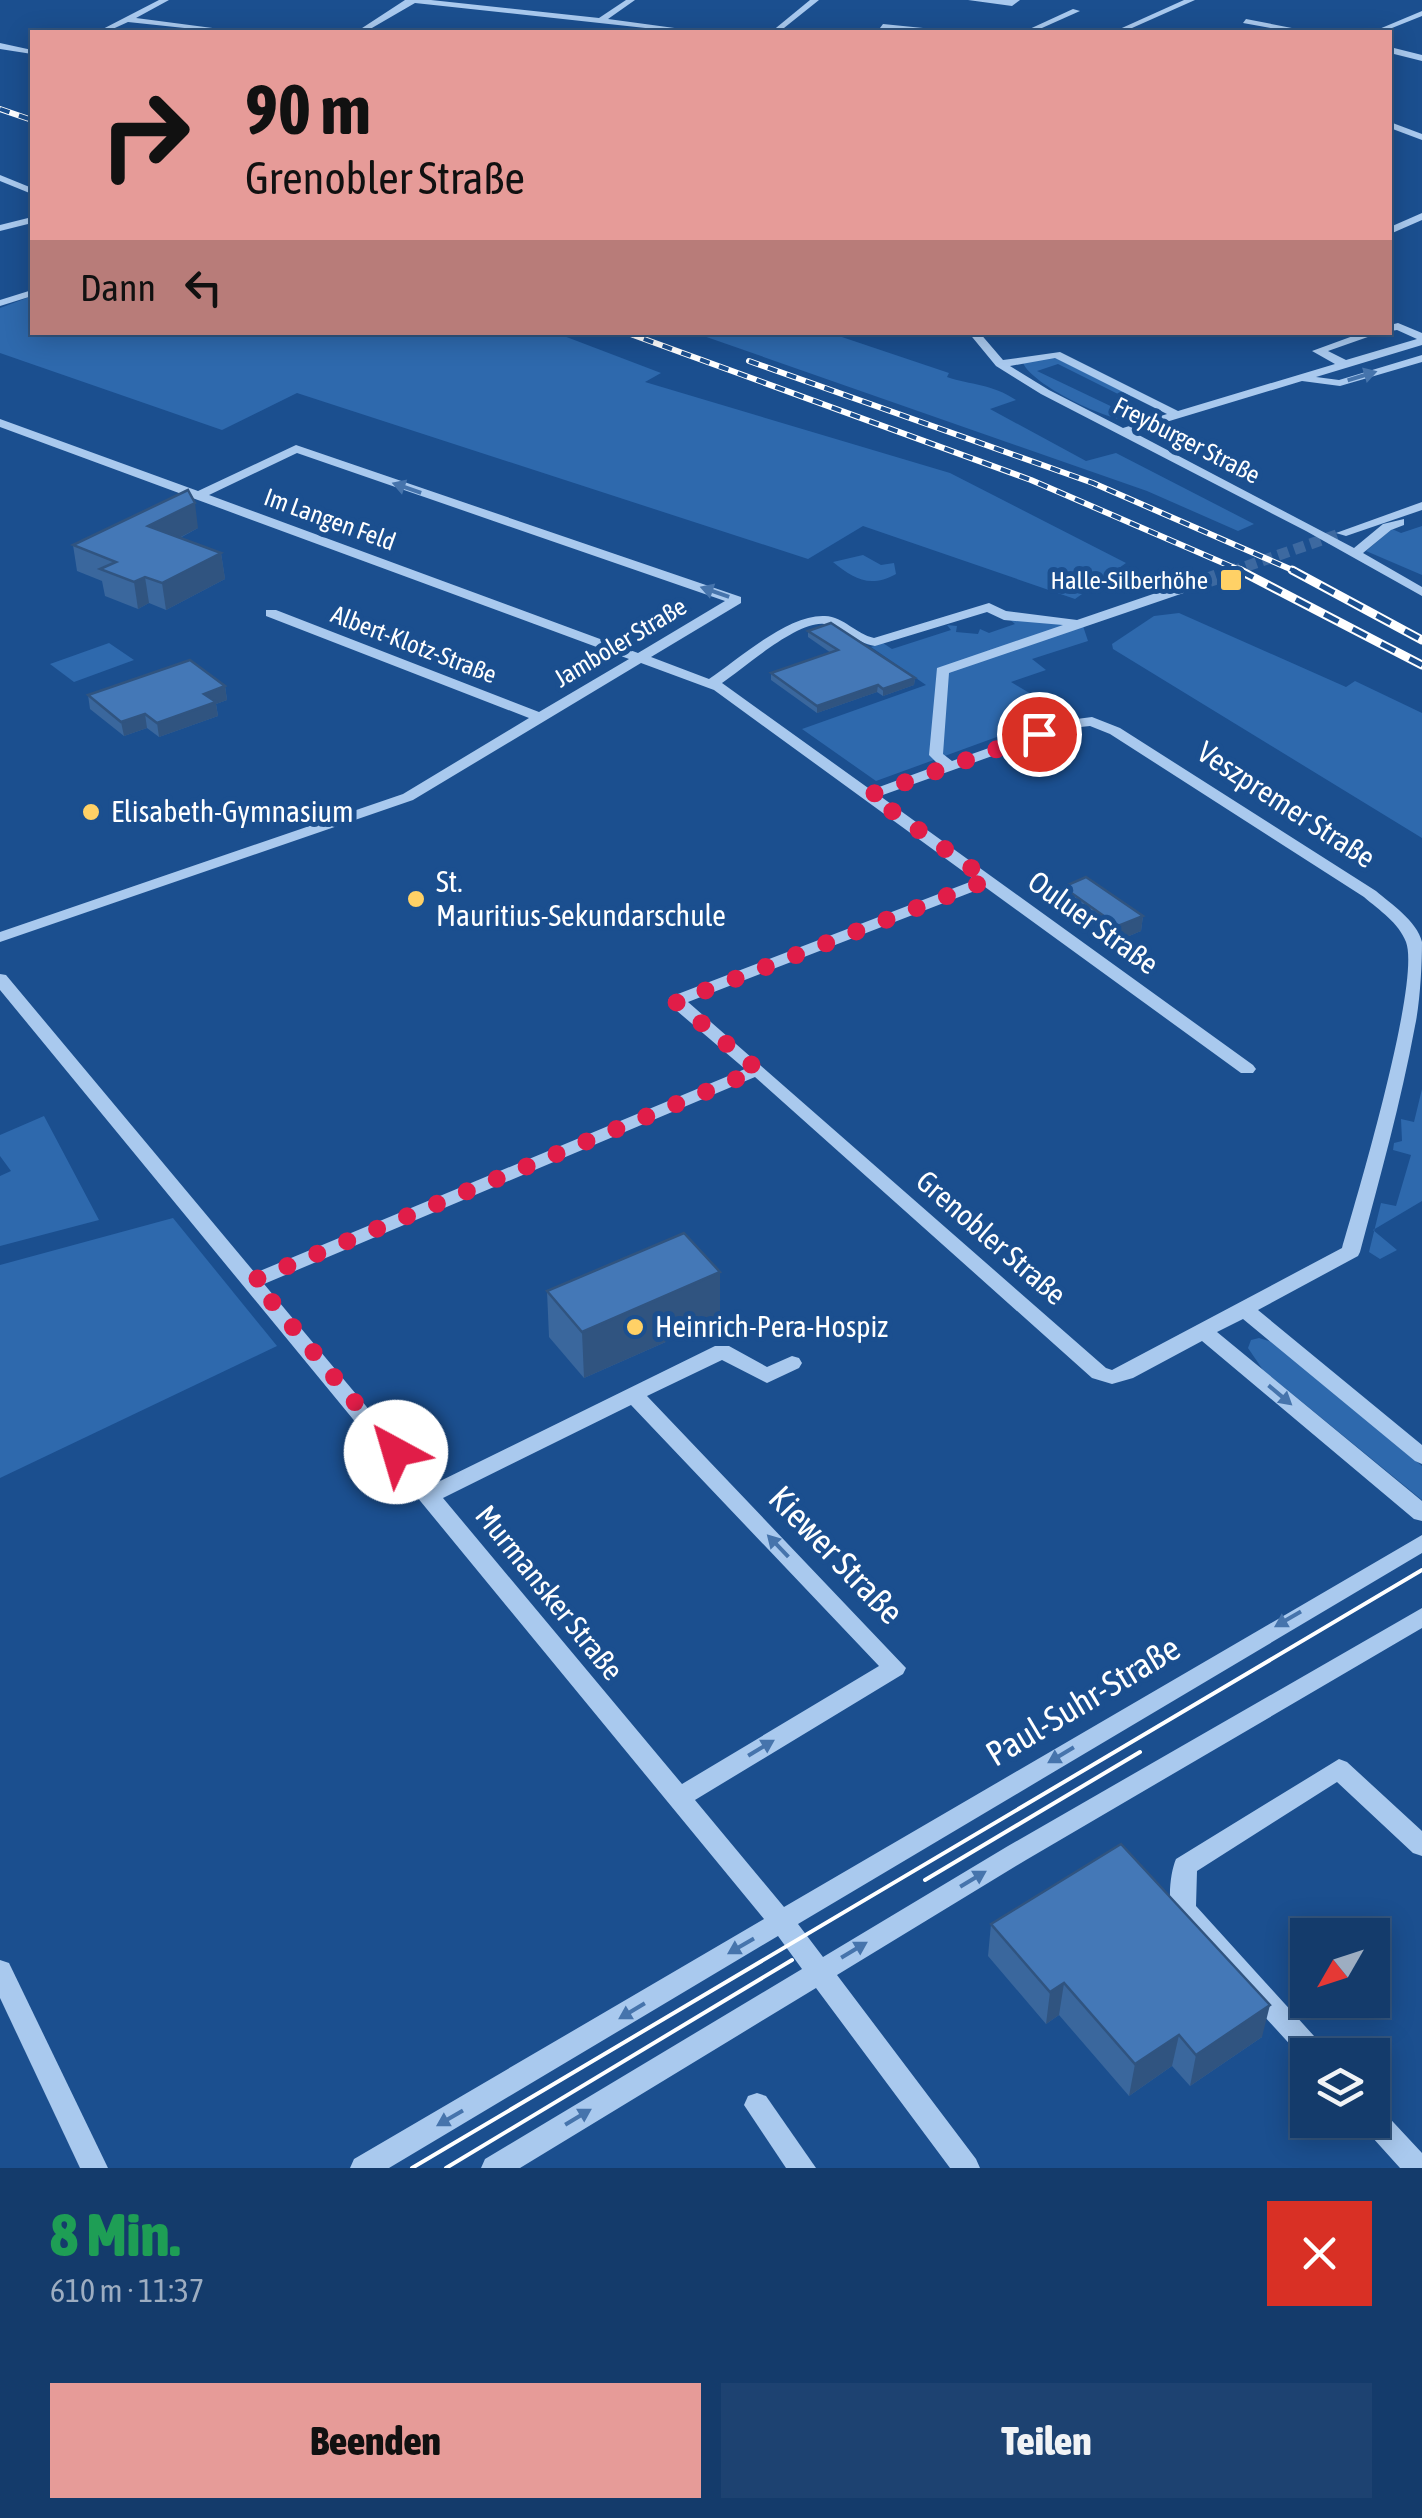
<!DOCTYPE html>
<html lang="de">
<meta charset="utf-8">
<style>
:root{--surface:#143b6b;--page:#1d4271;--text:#f1f3f6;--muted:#9dadc1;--line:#33557e;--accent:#e69b98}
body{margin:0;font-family:"Asap Condensed",sans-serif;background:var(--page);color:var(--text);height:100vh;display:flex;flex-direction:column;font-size:38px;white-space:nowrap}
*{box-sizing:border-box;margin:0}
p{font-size:32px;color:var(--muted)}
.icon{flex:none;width:55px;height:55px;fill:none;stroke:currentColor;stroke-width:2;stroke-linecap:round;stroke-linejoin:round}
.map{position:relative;height:2168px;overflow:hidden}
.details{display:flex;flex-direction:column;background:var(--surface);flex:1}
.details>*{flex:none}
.top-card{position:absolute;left:30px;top:30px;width:1362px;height:305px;border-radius:0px;box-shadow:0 5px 25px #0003,0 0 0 2px var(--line);background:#e69b98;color:#111;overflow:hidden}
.needle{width:65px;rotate:231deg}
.buttons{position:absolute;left:1290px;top:1918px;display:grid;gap:20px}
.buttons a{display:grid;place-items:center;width:100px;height:100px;border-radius:0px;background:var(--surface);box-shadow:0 5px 25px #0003,0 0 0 2px var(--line);font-size:50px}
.pin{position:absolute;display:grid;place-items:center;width:85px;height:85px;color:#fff;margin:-42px;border:5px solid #fff;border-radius:50%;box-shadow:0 2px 10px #0007}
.me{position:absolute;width:110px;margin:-55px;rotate:321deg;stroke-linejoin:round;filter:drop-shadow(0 0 8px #0008)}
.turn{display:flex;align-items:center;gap:35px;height:210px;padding:0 50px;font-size:45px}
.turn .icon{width:130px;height:130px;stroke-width:2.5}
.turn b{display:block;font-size:70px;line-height:85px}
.then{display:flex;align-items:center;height:95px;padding:0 50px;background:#0003;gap:20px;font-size:38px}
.round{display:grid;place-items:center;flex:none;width:105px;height:105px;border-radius:0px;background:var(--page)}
.summary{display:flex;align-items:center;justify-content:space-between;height:170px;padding:0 50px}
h1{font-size:60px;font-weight:800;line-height:75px;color:#1e9e55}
.action{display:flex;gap:20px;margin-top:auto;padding:20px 50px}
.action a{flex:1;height:115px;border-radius:0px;background:var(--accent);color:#111;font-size:40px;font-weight:800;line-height:115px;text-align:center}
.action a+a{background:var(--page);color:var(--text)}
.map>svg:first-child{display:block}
.green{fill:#2e69ad}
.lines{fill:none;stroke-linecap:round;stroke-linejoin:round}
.minor-tunnel-far1{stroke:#3d69a0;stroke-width:11;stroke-dasharray:11 6;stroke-linecap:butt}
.minor-tunnel{stroke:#3d69a0;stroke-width:15;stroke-dasharray:15 8;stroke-linecap:butt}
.minor{fill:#a9c9ee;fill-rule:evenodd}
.tram{stroke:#fff;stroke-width:4}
.rail-far1-casing{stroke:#fff;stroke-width:6}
.rail-casing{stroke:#fff;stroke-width:9}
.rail-far1{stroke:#1b4f8f;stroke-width:4;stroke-dasharray:10;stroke-linecap:butt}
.rail{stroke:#1b4f8f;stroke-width:5;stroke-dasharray:16;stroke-linecap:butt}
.wall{fill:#3a679d}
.shaded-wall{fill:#305480}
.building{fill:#4478b7;stroke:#305480;stroke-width:2.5}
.oneway{fill:#4674ac}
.route{stroke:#e11d48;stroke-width:18;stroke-dasharray:0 32.4}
.poi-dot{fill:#ffd166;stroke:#1b4f8f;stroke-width:4}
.labels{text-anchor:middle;stroke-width:10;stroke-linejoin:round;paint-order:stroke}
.far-street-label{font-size:25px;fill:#fff;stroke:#1b4f8f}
.far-poi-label{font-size:25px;fill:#fff;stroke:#1b4f8f;text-anchor:end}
.street-label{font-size:30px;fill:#fff;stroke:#1b4f8f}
.poi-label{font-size:30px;fill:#fff;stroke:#1b4f8f;text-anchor:start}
.near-street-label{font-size:35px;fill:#fff;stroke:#1b4f8f}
</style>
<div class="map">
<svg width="1422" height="2168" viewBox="0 0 1422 2168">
<rect width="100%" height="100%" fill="#1b4f8f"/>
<g class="green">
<path d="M32,296V332L556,333L661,373L645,382L950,473L1126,563L1075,599L863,526L808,559L297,393L222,430L0,353V308Z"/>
<path d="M695,333H830L949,373L947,377C971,385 992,384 1016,400L990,409L1086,461L1116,453L1254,524L1238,531L1147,491Z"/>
<path d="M1054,357L1133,396L1126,398L1058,364L1037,371L1142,421C1117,427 1033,386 1023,363Z"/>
<path d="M1422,526V575L1366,551L1392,529L1401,533Z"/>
<path d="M863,555L881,565L894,563L896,574C869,589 853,578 833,562Z"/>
<path d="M1179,613L1346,687L1355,681L1422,713V838L1113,649L1112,644L1154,616Z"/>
<path d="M1009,619L1082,623L1088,641L1032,659L1046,670L1011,682L1063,713L876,781L802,729L926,685L871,647L883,643L892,649L951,630L947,625L957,626L956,632L978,634L980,629L989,633L1015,624Z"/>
<path d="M109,643L134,660L74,682L50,664Z"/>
<path d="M1422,1089V1201L1373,1230L1397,1250L1380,1259L1369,1252L1381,1203L1396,1206L1411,1155L1393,1150L1394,1143L1402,1141L1401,1119L1414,1122Z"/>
<path d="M44,1116L99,1220L0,1246V1176L11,1171L0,1156V1135Z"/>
<path d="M173,1218L277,1346L0,1478V1265Z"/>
<path d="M1259,1338L1272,1342L1422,1466V1500L1263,1370L1248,1348L1251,1340Z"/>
</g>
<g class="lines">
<path class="minor-tunnel-far1" d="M1230,572L1342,533"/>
<path class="minor-tunnel" d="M1202,582L1237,570"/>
<g class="minor">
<path d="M159,0H169L136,18L243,32H222L128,22L106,32H97Z"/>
<path d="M405,0H431L599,18L626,0H635L608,19L704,32H682L415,3L365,32H356Z"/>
<path d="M810,0H819L779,32H771Z"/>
<path d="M968,0H1020L1012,6Z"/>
<path d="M1184,0H1195L1123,32H1113Z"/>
<path d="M1073,9L1080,11L1033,32H1023Z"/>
<path d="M1422,11V16L1382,32H1372Z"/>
<path d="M1246,19L1302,30L1306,32H1292L1243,23Z"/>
<path d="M883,24L943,30L947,32L880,28Z"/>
<path d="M0,43L32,50V54L0,49Z"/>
<path d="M1390,47L1422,55V61L1390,53Z"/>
<path d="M1390,122L1422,134V140L1390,128Z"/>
<path d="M0,175L32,188V194L0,181Z"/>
<path d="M1422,213V220L1390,234V227Z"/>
<path d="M32,217V223L0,231V225Z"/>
<path d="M32,290V296L0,306V300Z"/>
<path d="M1398,323L1422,333V345L1316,377L1339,380L1422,355V362L1340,386L1302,381L1133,432L1354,548L1383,524L1404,519V525L1391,530L1363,553L1422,587V596L1306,531L1041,394L996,366L968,332H979L1003,360L1060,352L1178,411L1335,364L1312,351L1364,332H1382L1328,351L1346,360L1417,339L1397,330L1390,331V325ZM1055,358L1167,414L1123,428L1049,390L1010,366Z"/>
<path d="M0,419L198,491L296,445L741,597V603L651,657L709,679C739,659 788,614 825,616C844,617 856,634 874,638L989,603L1006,611L1077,620L1197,579H1207V585L949,673L943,754L952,761L1069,720L1092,717L1120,728L1376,891C1391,904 1417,921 1422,942C1422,965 1420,1003 1415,1026C1401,1102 1380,1177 1360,1252L1358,1256L1258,1310L1422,1445V1464L1415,1461L1243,1319L1217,1332L1422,1501V1521L1414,1519L1202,1341L1133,1378L1112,1384L1092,1378L755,1077L264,1284L432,1485L715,1346H729L767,1367L792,1356L799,1358L802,1363L799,1368L767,1383L722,1360L647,1396L906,1668L903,1674L695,1800L784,1907L1422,1535V1553L798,1924L823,1957L1008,1846L1422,1608V1628L1026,1860L837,1975L976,2159L980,2168H950L816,1988L520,2168H481L485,2159L802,1969L778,1936L389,2168H350L354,2159L764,1919L0,990V974L6,975L255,1273L745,1069L670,1005L668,1001L670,997L975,880L714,690L641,663L413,800L0,942V932L403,794L529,718L266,616V610H276L539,712L629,659L0,427ZM297,453L725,601L638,653L209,495ZM987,612L1004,620L1063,625L937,668L929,755L939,765L871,790L722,683C744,668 797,621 824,624C841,626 855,643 875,646ZM1090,726L1110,734L1364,897C1379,910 1399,923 1406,942C1421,982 1357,1197 1342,1248L1112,1370L1106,1368L688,1002L985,887L1241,1073H1253L1256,1069L1253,1065L880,796L1071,728ZM631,1405L879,1666L682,1784L443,1498Z"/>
<path d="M1422,502V510L1346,536L1336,533Z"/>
<path d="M1339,1759L1347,1762L1422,1831V1856L1413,1853L1337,1782L1197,1871L1196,1906L1324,2047L1328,2055H1308V2064L1174,1918C1167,1903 1170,1873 1176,1859Z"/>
<path d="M0,1960L9,1963L108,2168H80L0,1998Z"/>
<path d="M757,2093L766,2096L816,2168H786L744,2105L748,2096Z"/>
<path d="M1372,2106L1381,2109L1422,2153V2168H1400L1363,2127L1360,2120H1372Z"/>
</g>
<g class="tram">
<path d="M925,1880L1140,1752"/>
<path d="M412,2168L1422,1570"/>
<path d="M446,2168L792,1960"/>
</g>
<g class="rail-far1-casing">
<g id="rail-far1">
<path d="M0,109L32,120"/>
<path d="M625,332L1031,480L1244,572"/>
<path d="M749,361L1093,483L1297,572"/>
</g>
</g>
<g class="rail-casing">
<g id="rail">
<path d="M1239,570L1422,665"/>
<path d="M1292,570L1422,640"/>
</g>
</g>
<use href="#rail-far1" class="rail-far1"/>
<use href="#rail" class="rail"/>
</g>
<g class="wall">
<path d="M198,528L180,538L221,553L225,579L166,610L149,603L138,609L105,596L102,581L77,571L73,545Z"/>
<path d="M808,631L915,678L914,685L883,696L877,692L817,713L771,680V673L831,653L808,637Z"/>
<path d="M225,686L227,700L216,704L218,716L159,737L147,728L124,736L90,709L88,695Z"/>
<path d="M1063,887L1143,916L1141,931L1117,941L1061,901Z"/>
<path d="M720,1272V1318L584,1378L549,1337L547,1291Z"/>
<path d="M991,1924L1262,2037L1190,2086L1172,2066L1129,2096L1059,2015L1046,2024L988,1956Z"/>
</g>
<g class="shaded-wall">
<path d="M195,503L198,528L152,552L148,526Z"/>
<path d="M221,553L225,579L166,610L162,583Z"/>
<path d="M145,577L149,603L138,609L134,582Z"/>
<path d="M915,678L914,685L883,696V689Z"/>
<path d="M878,685L877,692L817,713V706Z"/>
<path d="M225,686L227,700L216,704L218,716L159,737L157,723L204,694Z"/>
<path d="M145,714L147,728L124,736L121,722Z"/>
<path d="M1143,916L1141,931L1117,941L1118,926Z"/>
<path d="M720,1272V1318L584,1378L582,1332Z"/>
<path d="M1064,1983L1059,2015L1046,2024L1050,1992Z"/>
<path d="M1270,2005L1262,2037L1190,2086L1196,2055Z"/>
<path d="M1179,2035L1172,2066L1129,2096L1135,2064Z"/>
</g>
<g class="building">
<path d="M188,490L195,503L148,526L221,553L162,583L145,577L134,582L100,569L116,562L73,545Z"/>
<path d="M831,623L915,678L883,689L878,685L817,706L771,673L838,650L808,631Z"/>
<path d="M190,660L225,686L204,694L216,702L157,723L145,714L121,722L88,695Z"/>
<path d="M1086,877L1143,916L1118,926L1063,887Z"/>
<path d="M684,1233L720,1272L582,1332L547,1291Z"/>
<path d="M1121,1844L1270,2005L1196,2055L1179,2035L1135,2064L1064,1983L1050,1992L991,1924Z"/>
</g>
<defs><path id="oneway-solid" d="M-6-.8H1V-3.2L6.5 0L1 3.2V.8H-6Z" transform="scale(2.5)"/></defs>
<g class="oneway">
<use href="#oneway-solid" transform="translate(1362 376) rotate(-17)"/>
<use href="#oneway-solid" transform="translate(407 488) rotate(-161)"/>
<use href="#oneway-solid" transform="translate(715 592) rotate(-161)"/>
<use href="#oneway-solid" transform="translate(1280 1395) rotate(40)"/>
<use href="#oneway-solid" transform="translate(778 1546) rotate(-134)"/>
<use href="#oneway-solid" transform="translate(1288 1619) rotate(150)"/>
<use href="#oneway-solid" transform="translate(761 1748) rotate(-31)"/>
<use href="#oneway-solid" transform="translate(1061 1755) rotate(149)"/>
<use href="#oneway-solid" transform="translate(973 1879) rotate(-31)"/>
<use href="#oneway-solid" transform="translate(741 1946) rotate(150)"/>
<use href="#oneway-solid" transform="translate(854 1950) rotate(-31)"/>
<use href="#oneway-solid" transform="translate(632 2011) rotate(149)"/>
<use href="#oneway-solid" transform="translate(578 2117) rotate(-31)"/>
<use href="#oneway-solid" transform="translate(450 2118) rotate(150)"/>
</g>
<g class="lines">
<path class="route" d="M396,1452L254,1280L758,1070L676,1002L988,880L870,795L1039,734"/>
</g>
<g class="poi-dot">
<rect x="1219" y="568" width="24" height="24" rx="5"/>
<circle cx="91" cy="812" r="10"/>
<circle cx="416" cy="899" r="10"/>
<circle cx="635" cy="1327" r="10"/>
</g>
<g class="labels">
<g class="far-street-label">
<text transform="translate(1187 440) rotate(27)" y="9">Freyburger Straße</text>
<text transform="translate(330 519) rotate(20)" y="9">Im Langen Feld</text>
<text transform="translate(620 642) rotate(-31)" y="9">Jamboler Straße</text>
<text transform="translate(414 644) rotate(21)" y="9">Albert-Klotz-Straße</text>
</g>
<g class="far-poi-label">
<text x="1208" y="589">Halle-Silberhöhe</text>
</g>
<g class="street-label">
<text transform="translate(1286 805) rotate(33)" y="10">Veszpremer Straße</text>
<text transform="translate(1093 923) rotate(36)" y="10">Ouluer Straße</text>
<text transform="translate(991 1238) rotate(41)" y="10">Grenobler Straße</text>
<text transform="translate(549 1593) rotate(51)" y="10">Murmansker Straße</text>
</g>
<g class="poi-label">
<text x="111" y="822">Elisabeth-Gymnasium</text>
<text x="436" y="892">St.<tspan x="436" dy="34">Mauritius-Sekundarschule</tspan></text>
<text x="655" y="1337">Heinrich-Pera-Hospiz</text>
</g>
<g class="near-street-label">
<text transform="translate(836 1555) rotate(46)" y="12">Kiewer Straße</text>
<text transform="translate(1083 1701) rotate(-31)" y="12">Paul-Suhr-Straße</text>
</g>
</g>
</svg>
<div class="buttons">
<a><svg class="needle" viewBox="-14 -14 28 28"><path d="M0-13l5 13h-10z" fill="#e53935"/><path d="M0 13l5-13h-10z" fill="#9dadc1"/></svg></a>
<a><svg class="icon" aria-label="layers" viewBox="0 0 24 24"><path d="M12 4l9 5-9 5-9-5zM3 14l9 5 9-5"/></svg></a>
</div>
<div class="pin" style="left:1039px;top:734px;background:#d93025"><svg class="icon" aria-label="arrive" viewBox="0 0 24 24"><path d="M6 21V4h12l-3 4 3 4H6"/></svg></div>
<svg class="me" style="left:396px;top:1452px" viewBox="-20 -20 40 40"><circle r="19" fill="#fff"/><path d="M0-13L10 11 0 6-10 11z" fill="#e11d48"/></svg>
<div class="top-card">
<div class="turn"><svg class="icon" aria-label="right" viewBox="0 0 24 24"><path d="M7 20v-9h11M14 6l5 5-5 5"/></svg><div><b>90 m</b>Grenobler Straße</div></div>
<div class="then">Dann<svg class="icon" aria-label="left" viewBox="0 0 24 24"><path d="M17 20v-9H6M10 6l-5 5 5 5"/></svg></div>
</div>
</div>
<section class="details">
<div class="summary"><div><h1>8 Min.</h1><p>610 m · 11:37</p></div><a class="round" style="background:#d93025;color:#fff"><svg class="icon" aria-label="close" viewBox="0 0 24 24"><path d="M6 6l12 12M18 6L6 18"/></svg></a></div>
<div class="action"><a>Beenden</a><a>Teilen</a></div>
</section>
